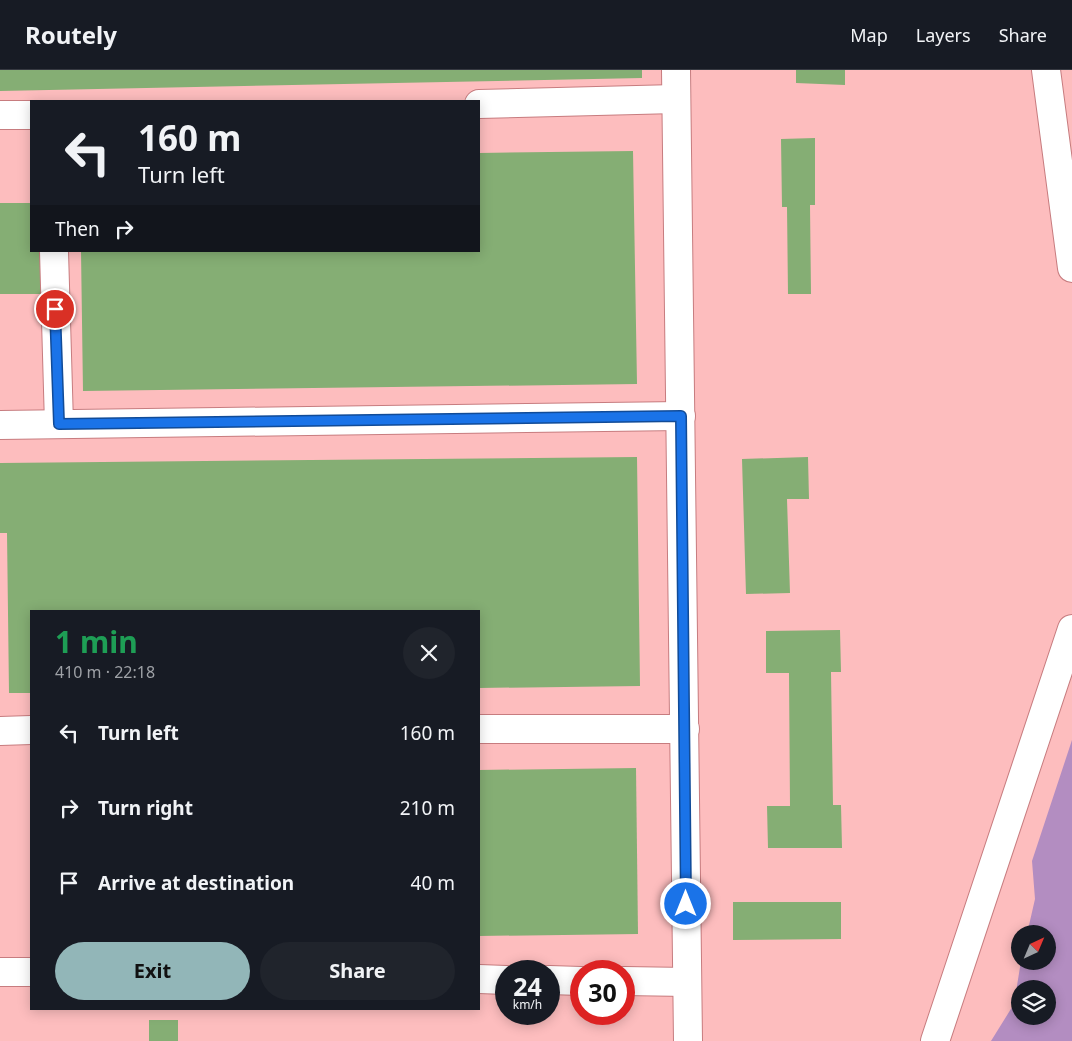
<!DOCTYPE html>
<meta charset="utf-8">
<style>
:root{--surface:#171b24;--page:#20242c;--text:#f1f3f6;--muted:#9ea1a6;--line:#363941;--accent:#92b6b8}
body{margin:0;font-family:"Noto Sans",sans-serif;background:var(--page);color:var(--text);height:100vh;display:flex;flex-direction:column;font-size:19px;white-space:nowrap}
*{box-sizing:border-box;margin:0}
p{font-size:16px;color:var(--muted)}
.icon{flex:none;width:28px;height:28px;fill:none;stroke:currentColor;stroke-width:2;stroke-linecap:round;stroke-linejoin:round}
.map{position:relative;flex:1;overflow:hidden}
.details{position:absolute;left:30px;top:540px;width:450px;height:400px;display:flex;flex-direction:column;background:var(--surface);border-radius:0px;box-shadow:0 2px 12px #0003}
.details>*{flex:none}
.banner{position:absolute;left:30px;top:30px;width:450px;height:152px;border-radius:0px;box-shadow:0 2px 12px #0003;background:#171b24;color:var(--text);overflow:hidden}
.needle{width:32px;rotate:44deg}
.controls{position:absolute;left:1011px;top:855px;display:grid;gap:10px}
.controls a{display:grid;place-items:center;width:45px;height:45px;border-radius:50%;background:var(--surface);box-shadow:0 2px 12px #0003;font-size:25px}
.speed{position:absolute;left:495px;top:890px;display:flex;gap:10px;font-size:25px;font-weight:700;text-align:center}
.speed>*{display:grid;place-content:center;width:65px;height:65px;border-radius:50%;background:var(--surface);box-shadow:0 2px 12px #0003;line-height:1}
.speed small{font-size:12px;font-weight:400}
.speed .limit{border:8px solid #d22;background:#fff;color:#111}
.pin{position:absolute;display:grid;place-items:center;width:42px;height:42px;color:#fff;margin:-21px;border:2px solid #fff;border-radius:50%;box-shadow:0 1px 5px #0007}
.me{position:absolute;width:55px;margin:-28px;rotate:0deg;stroke-linejoin:round;filter:drop-shadow(0 0 4px #0008)}
.turn{display:flex;align-items:center;gap:18px;height:105px;padding:0 25px;font-size:22px}
.turn .icon{width:65px;height:65px;stroke-width:2.5}
.turn b{display:block;font-size:35px;line-height:42px}
.then{display:flex;align-items:center;height:48px;padding:0 25px;background:#0003;gap:10px;font-size:19px}
.round{display:grid;place-items:center;flex:none;width:52px;height:52px;border-radius:26px;background:var(--page)}
.head{display:flex;align-items:center;justify-content:space-between;height:85px;padding:0 25px}
h1{font-size:30px;font-weight:700;line-height:38px;color:#1e9e55}
.action{display:flex;gap:10px;margin-top:auto;padding:10px 25px}
.action a{flex:1;height:58px;border-radius:30px;background:var(--accent);color:#111;font-size:20px;font-weight:700;line-height:58px;text-align:center}
.action a+a{background:var(--page);color:var(--text)}
ul{padding:0;list-style:none}
li{display:flex;align-items:center;gap:15px;height:75px;padding:0 25px}
li div{flex:1}
li b{display:block;font-size:19px}
li em{font-style:normal}
header{display:flex;align-items:center;gap:30px;box-sizing:border-box;height:70px;padding:0 25px;background:var(--surface);border-bottom:1px solid var(--line)}
header strong{font-size:24px}
nav{display:flex;gap:28px;margin-inline-start:auto;font-size:18px}
.map>svg:first-child{display:block}
.green{fill:#b38dc1;fill-rule:evenodd}
.building{fill:#85ae74}
.lines{fill:none;stroke-linecap:round;stroke-linejoin:round}
.minor-casing{stroke:#c77c7f;stroke-width:30}
.minor{stroke:#fff;stroke-width:28}
.route-casing{stroke:#114b97;stroke-width:12}
.route{stroke:#1a73e8;stroke-width:9}
</style>
<header>
<strong>Routely</strong>
<nav><a>Map</a><a>Layers</a><a>Share</a></nav>
</header>
<div class="map">
<svg width="1072" height="971" viewBox="0 0 1072 971">
<rect width="100%" height="100%" fill="#fdbdbe"/>
<path class="green" d="M1072,670V971H991L1014,934L1021,891H1048V864H1027L1035,829L1032,791ZM1020,919H1048V946H1020Z"/>
<g class="building">
<path d="M0,0H642V8L0,21Z"/>
<path d="M796,0H845V15L796,13Z"/>
<path d="M815,68V135H810L811,224H788L787,137H782L781,69Z"/>
<path d="M633,81L637,314L83,321L81,181H479V83Z"/>
<path d="M0,133H31V181H44L45,224H0Z"/>
<path d="M637,387L640,616L479,618V541H31V623H9L7,463H0V393Z"/>
<path d="M808,387L809,429H787L790,523L746,524L742,389Z"/>
<path d="M840,560L841,602H831L833,735H841L842,778H768L767,736H790L789,603H766V561Z"/>
<path d="M636,698L638,864L479,866V700Z"/>
<path d="M733,832H841V869L733,870Z"/>
<rect x="149" y="950" width="29" height="21"/>
</g>
<g class="lines">
<g class="minor-casing">
<g id="minor">
<path d="M676,0L688,971"/>
<path d="M1046,0L1072,198"/>
<path d="M479,34L676,29"/>
<path d="M0,45H31"/>
<path d="M54,181L59,354"/>
<path d="M0,355L681,346"/>
<path d="M479,659H685"/>
<path d="M0,661L31,660"/>
<path d="M0,902H31"/>
<path d="M479,909L506,910"/>
<path d="M549,910L581,911"/>
<path d="M624,911L687,912"/>
<path d="M935,971L1072,559"/>
</g>
</g>
<use href="#minor" class="minor"/>
</g>
<g class="lines">
<g class="route-casing">
<path id="route" d="M55,239L59,354L681,346L686,834"/>
</g>
<use href="#route" class="route"/>
</g>
</svg>
<div class="controls">
<a><svg class="needle" viewBox="-14 -14 28 28"><path d="M0-13l5 13h-10z" fill="#e53935"/><path d="M0 13l5-13h-10z" fill="#9ea1a6"/></svg></a>
<a><svg class="icon" aria-label="layers" viewBox="0 0 24 24"><path d="M12 4l9 5-9 5-9-5zM3 14l9 5 9-5"/></svg></a>
</div>
<div class="speed"><div>24<small>km/h</small></div><div class="limit">30</div></div>
<div class="pin" style="left:55px;top:239px;background:#d93025"><svg class="icon" aria-label="arrive" viewBox="0 0 24 24"><path d="M6 21V4h12l-3 4 3 4H6"/></svg></div>
<svg class="me" style="left:686px;top:834px" viewBox="-20 -20 40 40"><circle r="17" fill="#1a73e8" stroke="#fff" stroke-width="3"/><path d="M0-11L8 9 0 5-8 9z" fill="#fff"/></svg>
<div class="banner">
<div class="turn"><svg class="icon" aria-label="left" viewBox="0 0 24 24"><path d="M17 20v-9H6M10 6l-5 5 5 5"/></svg><div><b>160 m</b>Turn left</div></div>
<div class="then">Then<svg class="icon" aria-label="right" viewBox="0 0 24 24"><path d="M7 20v-9h11M14 6l5 5-5 5"/></svg></div>
</div>
<section class="details">
<div class="head"><div><h1>1 min</h1><p>410 m · 22:18</p></div><a class="round"><svg class="icon" aria-label="close" viewBox="0 0 24 24"><path d="M6 6l12 12M18 6L6 18"/></svg></a></div>
<ul>
<li><svg class="icon" aria-label="left" viewBox="0 0 24 24"><path d="M17 20v-9H6M10 6l-5 5 5 5"/></svg><div><b>Turn left</b></div><em>160 m</em></li>
<li><svg class="icon" aria-label="right" viewBox="0 0 24 24"><path d="M7 20v-9h11M14 6l5 5-5 5"/></svg><div><b>Turn right</b></div><em>210 m</em></li>
<li><svg class="icon" aria-label="arrive" viewBox="0 0 24 24"><path d="M6 21V4h12l-3 4 3 4H6"/></svg><div><b>Arrive at destination</b></div><em>40 m</em></li>
</ul>
<div class="action"><a>Exit</a><a>Share</a></div>
</section>
</div>
